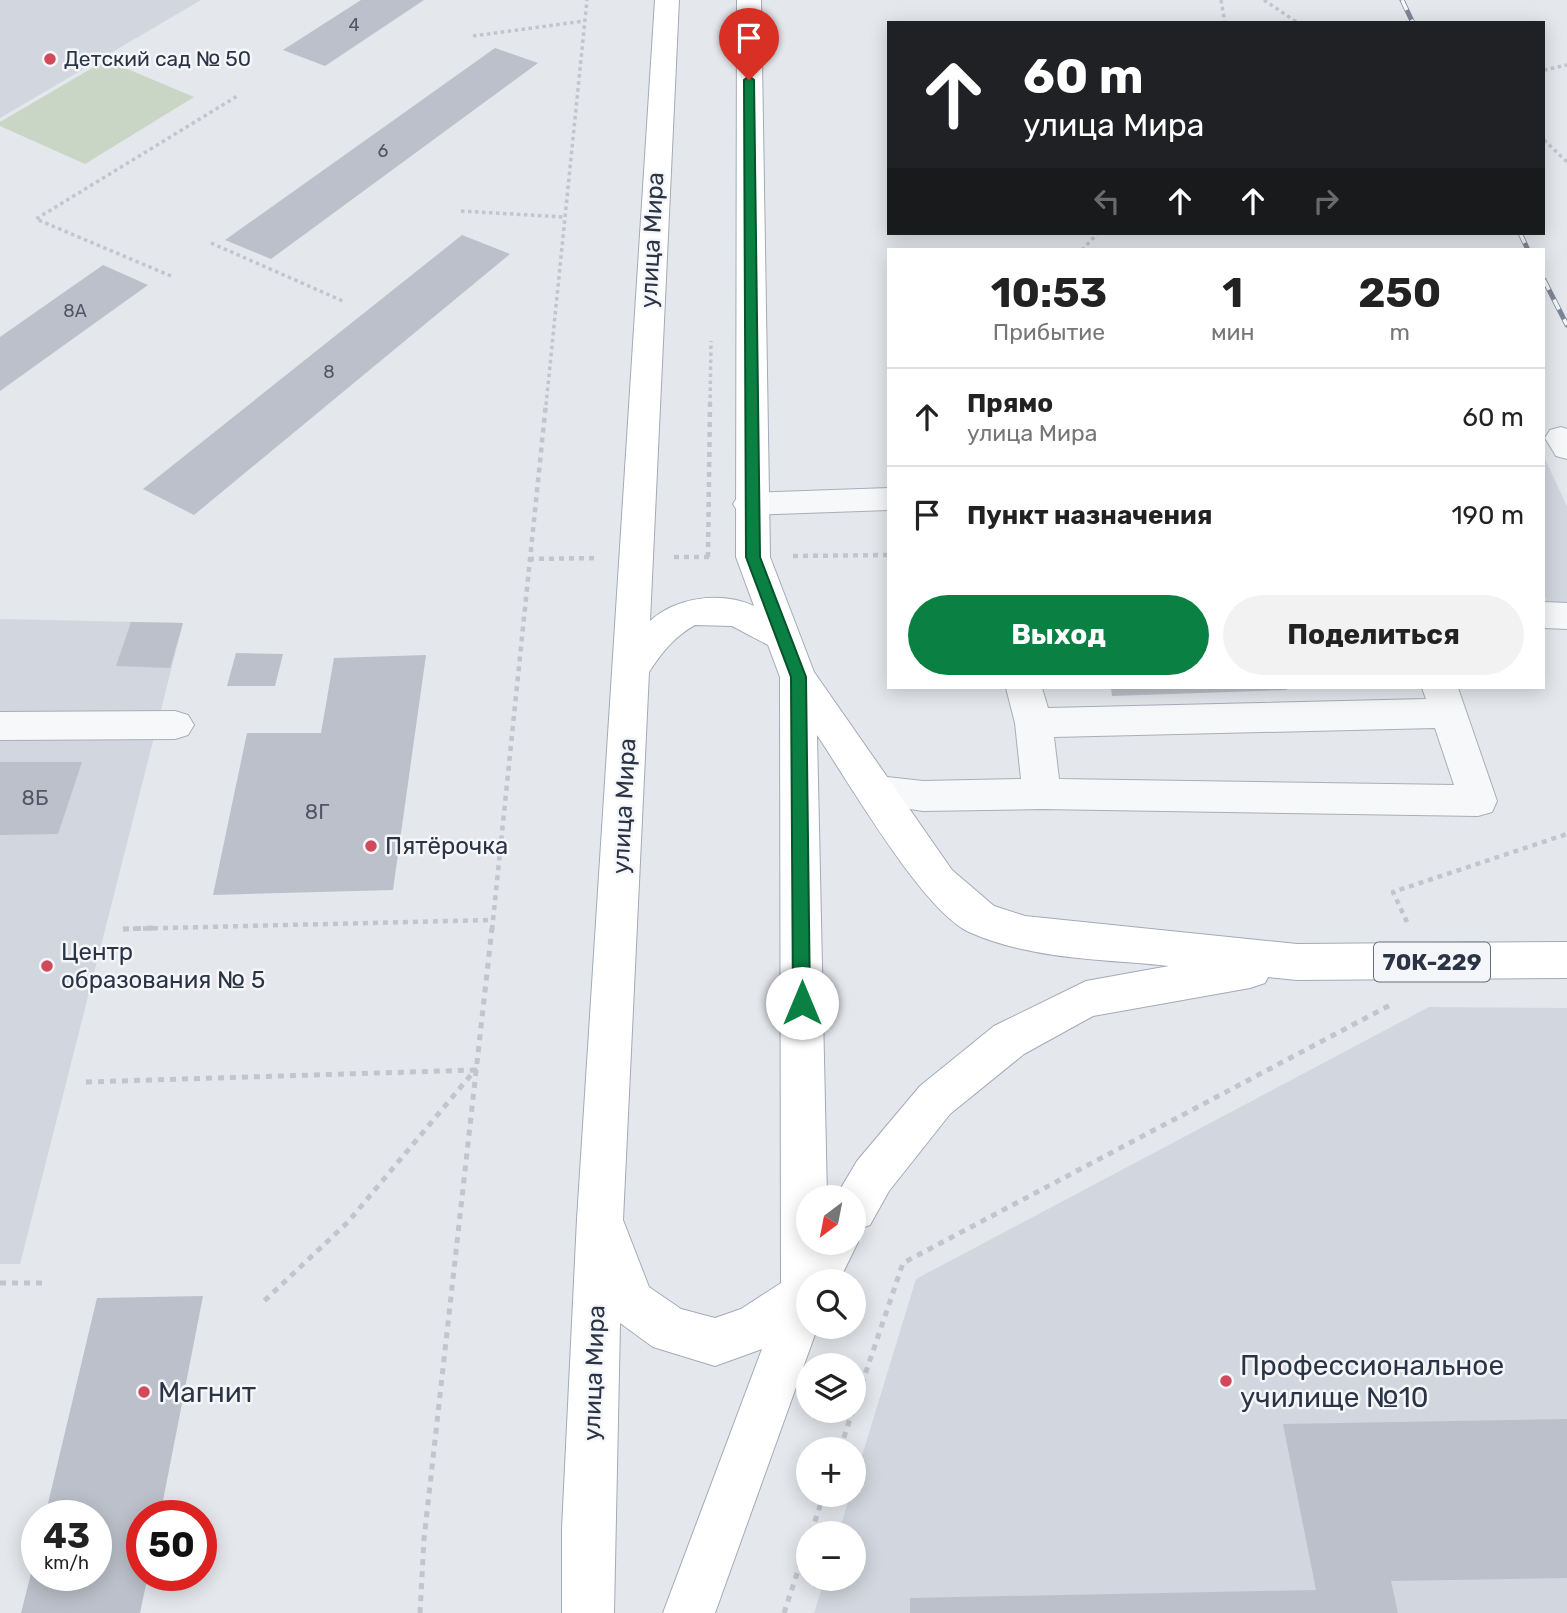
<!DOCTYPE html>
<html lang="ru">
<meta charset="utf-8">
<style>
:root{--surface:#fff;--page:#f2f2f2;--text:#222;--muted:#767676;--line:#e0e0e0;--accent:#0b8043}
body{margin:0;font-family:Rubik,sans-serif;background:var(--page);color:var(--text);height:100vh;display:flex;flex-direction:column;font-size:26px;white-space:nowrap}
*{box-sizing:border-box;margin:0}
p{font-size:23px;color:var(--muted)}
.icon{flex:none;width:38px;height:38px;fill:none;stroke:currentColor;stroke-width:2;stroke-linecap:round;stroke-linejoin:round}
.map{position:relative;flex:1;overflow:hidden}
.side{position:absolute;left:887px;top:248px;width:658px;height:441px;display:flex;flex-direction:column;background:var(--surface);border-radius:0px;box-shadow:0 4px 18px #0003}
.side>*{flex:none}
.guide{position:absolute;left:887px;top:21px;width:658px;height:214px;border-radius:0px;box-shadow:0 4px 18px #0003;background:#202124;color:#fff;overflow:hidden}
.needle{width:46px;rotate:212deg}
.tools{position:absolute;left:796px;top:1185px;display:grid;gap:14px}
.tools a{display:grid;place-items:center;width:70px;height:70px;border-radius:50%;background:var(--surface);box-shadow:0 4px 18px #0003;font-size:35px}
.speed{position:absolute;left:21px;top:1500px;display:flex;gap:14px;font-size:35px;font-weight:700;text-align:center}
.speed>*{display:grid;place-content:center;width:91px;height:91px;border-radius:50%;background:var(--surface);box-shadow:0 4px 18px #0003;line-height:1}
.speed small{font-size:18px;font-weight:400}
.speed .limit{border:10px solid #d22;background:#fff;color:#111}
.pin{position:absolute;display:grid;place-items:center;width:60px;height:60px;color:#fff;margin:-72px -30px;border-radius:50% 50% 50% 0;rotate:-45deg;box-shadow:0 0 7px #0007}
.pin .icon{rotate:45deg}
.me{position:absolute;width:77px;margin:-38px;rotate:0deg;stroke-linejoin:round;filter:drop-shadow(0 0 5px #0008)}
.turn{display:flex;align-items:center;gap:24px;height:147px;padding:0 21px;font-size:32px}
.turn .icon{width:91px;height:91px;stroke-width:2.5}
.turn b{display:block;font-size:49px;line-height:60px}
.lanes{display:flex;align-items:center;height:66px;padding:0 21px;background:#0003;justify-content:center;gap:35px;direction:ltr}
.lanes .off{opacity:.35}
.eta{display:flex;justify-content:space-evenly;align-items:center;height:119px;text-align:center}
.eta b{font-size:42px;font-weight:700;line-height:49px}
.cta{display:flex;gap:14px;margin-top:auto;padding:14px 21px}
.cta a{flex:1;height:80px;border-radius:42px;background:var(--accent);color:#fff;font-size:28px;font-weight:700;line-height:80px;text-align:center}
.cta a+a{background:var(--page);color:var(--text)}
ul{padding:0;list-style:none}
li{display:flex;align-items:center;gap:21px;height:98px;padding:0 21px;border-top:2px solid var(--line)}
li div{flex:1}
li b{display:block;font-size:26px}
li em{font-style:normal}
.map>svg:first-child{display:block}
.built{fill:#d2d6de}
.green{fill:#c9d6c5}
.building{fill:#bbc0ca}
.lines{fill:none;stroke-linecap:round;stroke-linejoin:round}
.minor-casing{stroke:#a9aeb7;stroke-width:2}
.major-casing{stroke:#a3abb8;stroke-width:2}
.path-far2{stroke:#c2c5cb;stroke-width:3.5;stroke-dasharray:3.5 3.5;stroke-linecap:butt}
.path-far1{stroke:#c2c5cb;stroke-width:4.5;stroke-dasharray:5 5;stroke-linecap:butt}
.path{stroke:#c2c5cb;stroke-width:5;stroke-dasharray:6 6;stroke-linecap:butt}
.minor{fill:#f7f8fa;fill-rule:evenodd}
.major{fill:#fff;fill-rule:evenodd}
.rail-casing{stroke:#7d8696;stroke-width:5}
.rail{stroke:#f4f6f9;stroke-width:3.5;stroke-dasharray:11;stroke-linecap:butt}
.route{fill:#0b8043;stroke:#07532c;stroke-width:2}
.poi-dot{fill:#d1495b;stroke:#f4f6f9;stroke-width:2.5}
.labels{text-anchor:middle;stroke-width:5;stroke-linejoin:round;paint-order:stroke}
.far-number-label{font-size:18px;fill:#4f5766}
.far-poi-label{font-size:21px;fill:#2b3445;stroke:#f4f6f9;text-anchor:start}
.number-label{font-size:21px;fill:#4f5766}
.shield{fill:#f4f6f9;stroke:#676e7b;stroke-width:2}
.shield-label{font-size:23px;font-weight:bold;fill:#2b3445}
.street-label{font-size:24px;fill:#2b3445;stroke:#f4f6f9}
.poi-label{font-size:24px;fill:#2b3445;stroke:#f4f6f9;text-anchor:start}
.near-poi-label{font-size:28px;fill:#2b3445;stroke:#f4f6f9;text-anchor:start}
</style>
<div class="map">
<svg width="1567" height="1613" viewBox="0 0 1567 1613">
<rect width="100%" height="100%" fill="#e4e7ec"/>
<g class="built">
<path d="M0,0H201L0,118Z"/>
<path d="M1544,457L1567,506V605L1549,606L1544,594Z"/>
<path d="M0,619L183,623L20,1264H0Z"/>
<path d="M1429,1007L1567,1008V1613H814L825,1579L854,1578V1533H839L850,1495L854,1494V1482L916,1279Z"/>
</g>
<path class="green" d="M106,60L194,97L85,164L0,126V122Z"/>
<g class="building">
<path d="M361,0H424L325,66L283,50Z"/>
<path d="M495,48L538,63L271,259L225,240Z"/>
<path d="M462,235L510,254L194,515L143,489Z"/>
<path d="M103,265L148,285L0,391V337Z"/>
<path d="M131,622L183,623L170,668L116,666Z"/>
<path d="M236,653L283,654L275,686H227Z"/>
<path d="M426,655L393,890L213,895L247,733H321L334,658Z"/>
<path d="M1111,688H1287V690L1112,696Z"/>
<path d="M0,762H82L58,834L0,835Z"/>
<path d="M203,1296L160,1516H142V1575H148L140,1613H21L36,1554L37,1575H96V1516H45L97,1298Z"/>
<path d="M1567,1419V1578L1391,1581L1398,1613H910V1598L1316,1590L1283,1424Z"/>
</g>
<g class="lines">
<g class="minor-casing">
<g id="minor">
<path d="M1561,427L1567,429V459L1556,456L1545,438L1550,430Z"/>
<path d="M889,488V510L750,515L738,512L733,504L738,496L750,493Z"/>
<path d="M1544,602L1567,603V629L1544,628Z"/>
<path d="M1006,688H1042L1048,708L1426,699L1422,688H1458L1497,801L1492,812L1478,816L1042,809L923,811L864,802L859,791L864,780L878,776L923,781L1021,779L1015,723ZM1435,728L1454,785L1059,779L1054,737Z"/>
<path d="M175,711L188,715L194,725L188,735L175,739L0,740V712Z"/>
</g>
</g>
<g class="major-casing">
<path id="major" d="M655,0H679L650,621C676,597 721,591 754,606L736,557L737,0H761L770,557L814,672L952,870L994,906L1025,916L1297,944L1567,942V978L1297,980L1268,977L1265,983L1250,988L1093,1016L1024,1054L950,1114L889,1191L870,1225L854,1231V1197H836L838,1193L857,1161L920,1086L994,1026L1086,981L1169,966C1103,959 1031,960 969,932C923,911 848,781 817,735L827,1197H808V1242H854V1232L858,1242L839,1281H808V1326H818L715,1613H663L762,1349L715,1366L653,1347L620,1323L614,1613H562V1529L577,1219ZM695,625L732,626L768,645L780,677L781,1283L741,1309L715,1318L681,1309L649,1287L623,1220L649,672C662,652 675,636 695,625Z"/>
</g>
<g class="path-far2">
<path d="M1221,0L1225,23"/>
<path d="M1264,0L1298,23"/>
<path d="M473,36L584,21"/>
<path d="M1544,70L1567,65"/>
<path d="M1544,140L1567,162"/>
<path d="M461,211L564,217"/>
<path d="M211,243L345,302"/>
<path d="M1082,250L1098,233"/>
<path d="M171,276L36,219L239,95"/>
<path d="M546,405L587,0"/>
<path d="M710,405L711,341"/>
</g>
<g class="path-far1">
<path d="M793,556L889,555"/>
<path d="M674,557H710"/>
<path d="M708,557L710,403"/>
<path d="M529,559L598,558"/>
<path d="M1407,922L1393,892L1567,834"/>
<path d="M123,929L493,920"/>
<path d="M492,930L546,403"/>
</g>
<g class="path">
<path d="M123,929L154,928"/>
<path d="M86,1082L475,1070L348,1222L262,1303"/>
<path d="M0,1283H45"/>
<path d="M854,1407L903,1263L1394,1003"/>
<path d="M840,1449L853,1410"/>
<path d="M811,1533L824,1494"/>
<path d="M420,1613L424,1539L492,928"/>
<path d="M784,1613L808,1540"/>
</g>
<use href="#minor" class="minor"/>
<use href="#major" class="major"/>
<g class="rail-casing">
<g id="rail">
<path d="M1402,0L1413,23"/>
<path d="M1520,233L1528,250"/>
<path d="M1544,280L1567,325"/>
</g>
</g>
<use href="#rail" class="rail"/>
</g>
<path class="route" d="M749,76L754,80L760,557L806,677L810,1003L802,1011L793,1003L791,677L746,557L744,80Z"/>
<g class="poi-dot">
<circle cx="50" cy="59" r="7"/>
<circle cx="371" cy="846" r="7"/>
<circle cx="47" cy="966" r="7"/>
<circle cx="1226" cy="1381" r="7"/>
<circle cx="144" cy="1392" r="7"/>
</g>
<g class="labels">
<g class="far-number-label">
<text x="354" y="31">4</text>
<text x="383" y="157">6</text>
<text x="75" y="317">8А</text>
<text x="329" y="378">8</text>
</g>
<g class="far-poi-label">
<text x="64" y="66">Детский сад № 50</text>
</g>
<g class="number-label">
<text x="35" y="805">8Б</text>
<text x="317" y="819">8Г</text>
</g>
<rect class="shield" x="1374" y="942.5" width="116" height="39" rx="5"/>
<g class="shield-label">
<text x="1432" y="970">70К-229</text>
</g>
<g class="street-label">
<text transform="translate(652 240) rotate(-87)" y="8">улица Мира</text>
<text transform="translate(624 806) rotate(-87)" y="8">улица Мира</text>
<text transform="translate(594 1373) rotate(-88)" y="8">улица Мира</text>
</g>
<g class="poi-label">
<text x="385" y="854">Пятёрочка</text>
<text x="61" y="960">Центр<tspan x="61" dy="28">образования № 5</tspan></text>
</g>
<g class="near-poi-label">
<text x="1240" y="1375">Профессиональное<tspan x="1240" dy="32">училище №10</tspan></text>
<text x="158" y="1402">Магнит</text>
</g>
</g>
</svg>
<div class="tools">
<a><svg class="needle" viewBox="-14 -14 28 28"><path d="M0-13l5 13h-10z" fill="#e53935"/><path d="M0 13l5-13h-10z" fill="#767676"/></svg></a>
<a><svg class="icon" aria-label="search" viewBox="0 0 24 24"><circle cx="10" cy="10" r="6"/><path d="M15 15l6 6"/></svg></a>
<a><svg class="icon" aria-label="layers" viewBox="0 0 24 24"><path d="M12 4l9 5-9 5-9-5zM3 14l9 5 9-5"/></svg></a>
<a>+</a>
<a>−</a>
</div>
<div class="speed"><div>43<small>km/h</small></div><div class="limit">50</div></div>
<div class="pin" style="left:749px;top:80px;background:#d93025"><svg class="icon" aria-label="arrive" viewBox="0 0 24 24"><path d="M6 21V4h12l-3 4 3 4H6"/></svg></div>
<svg class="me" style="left:802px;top:1003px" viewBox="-20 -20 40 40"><circle r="19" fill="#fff"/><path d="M0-13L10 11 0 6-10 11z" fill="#0b8043"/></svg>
<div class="guide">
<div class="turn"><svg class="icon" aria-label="ahead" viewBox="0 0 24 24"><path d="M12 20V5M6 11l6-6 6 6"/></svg><div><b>60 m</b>улица Мира</div></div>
<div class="lanes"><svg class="icon off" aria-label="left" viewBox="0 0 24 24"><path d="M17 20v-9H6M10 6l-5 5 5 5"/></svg><svg class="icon" aria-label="ahead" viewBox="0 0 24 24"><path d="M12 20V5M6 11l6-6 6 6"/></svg><svg class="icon" aria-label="ahead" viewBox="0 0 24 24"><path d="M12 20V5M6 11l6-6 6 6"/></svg><svg class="icon off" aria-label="right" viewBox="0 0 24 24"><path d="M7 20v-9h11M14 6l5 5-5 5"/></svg></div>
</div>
<section class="side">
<div class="eta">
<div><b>10:53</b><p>Прибытие</p></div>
<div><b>1</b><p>мин</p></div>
<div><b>250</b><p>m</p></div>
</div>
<ul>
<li><svg class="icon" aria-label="ahead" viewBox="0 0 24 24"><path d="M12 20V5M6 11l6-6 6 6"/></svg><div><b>Прямо</b><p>улица Мира</p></div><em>60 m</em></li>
<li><svg class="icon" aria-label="arrive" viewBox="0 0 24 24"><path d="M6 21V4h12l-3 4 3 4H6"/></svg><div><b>Пункт назначения</b></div><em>190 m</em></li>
</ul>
<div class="cta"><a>Выход</a><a>Поделиться</a></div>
</section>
</div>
